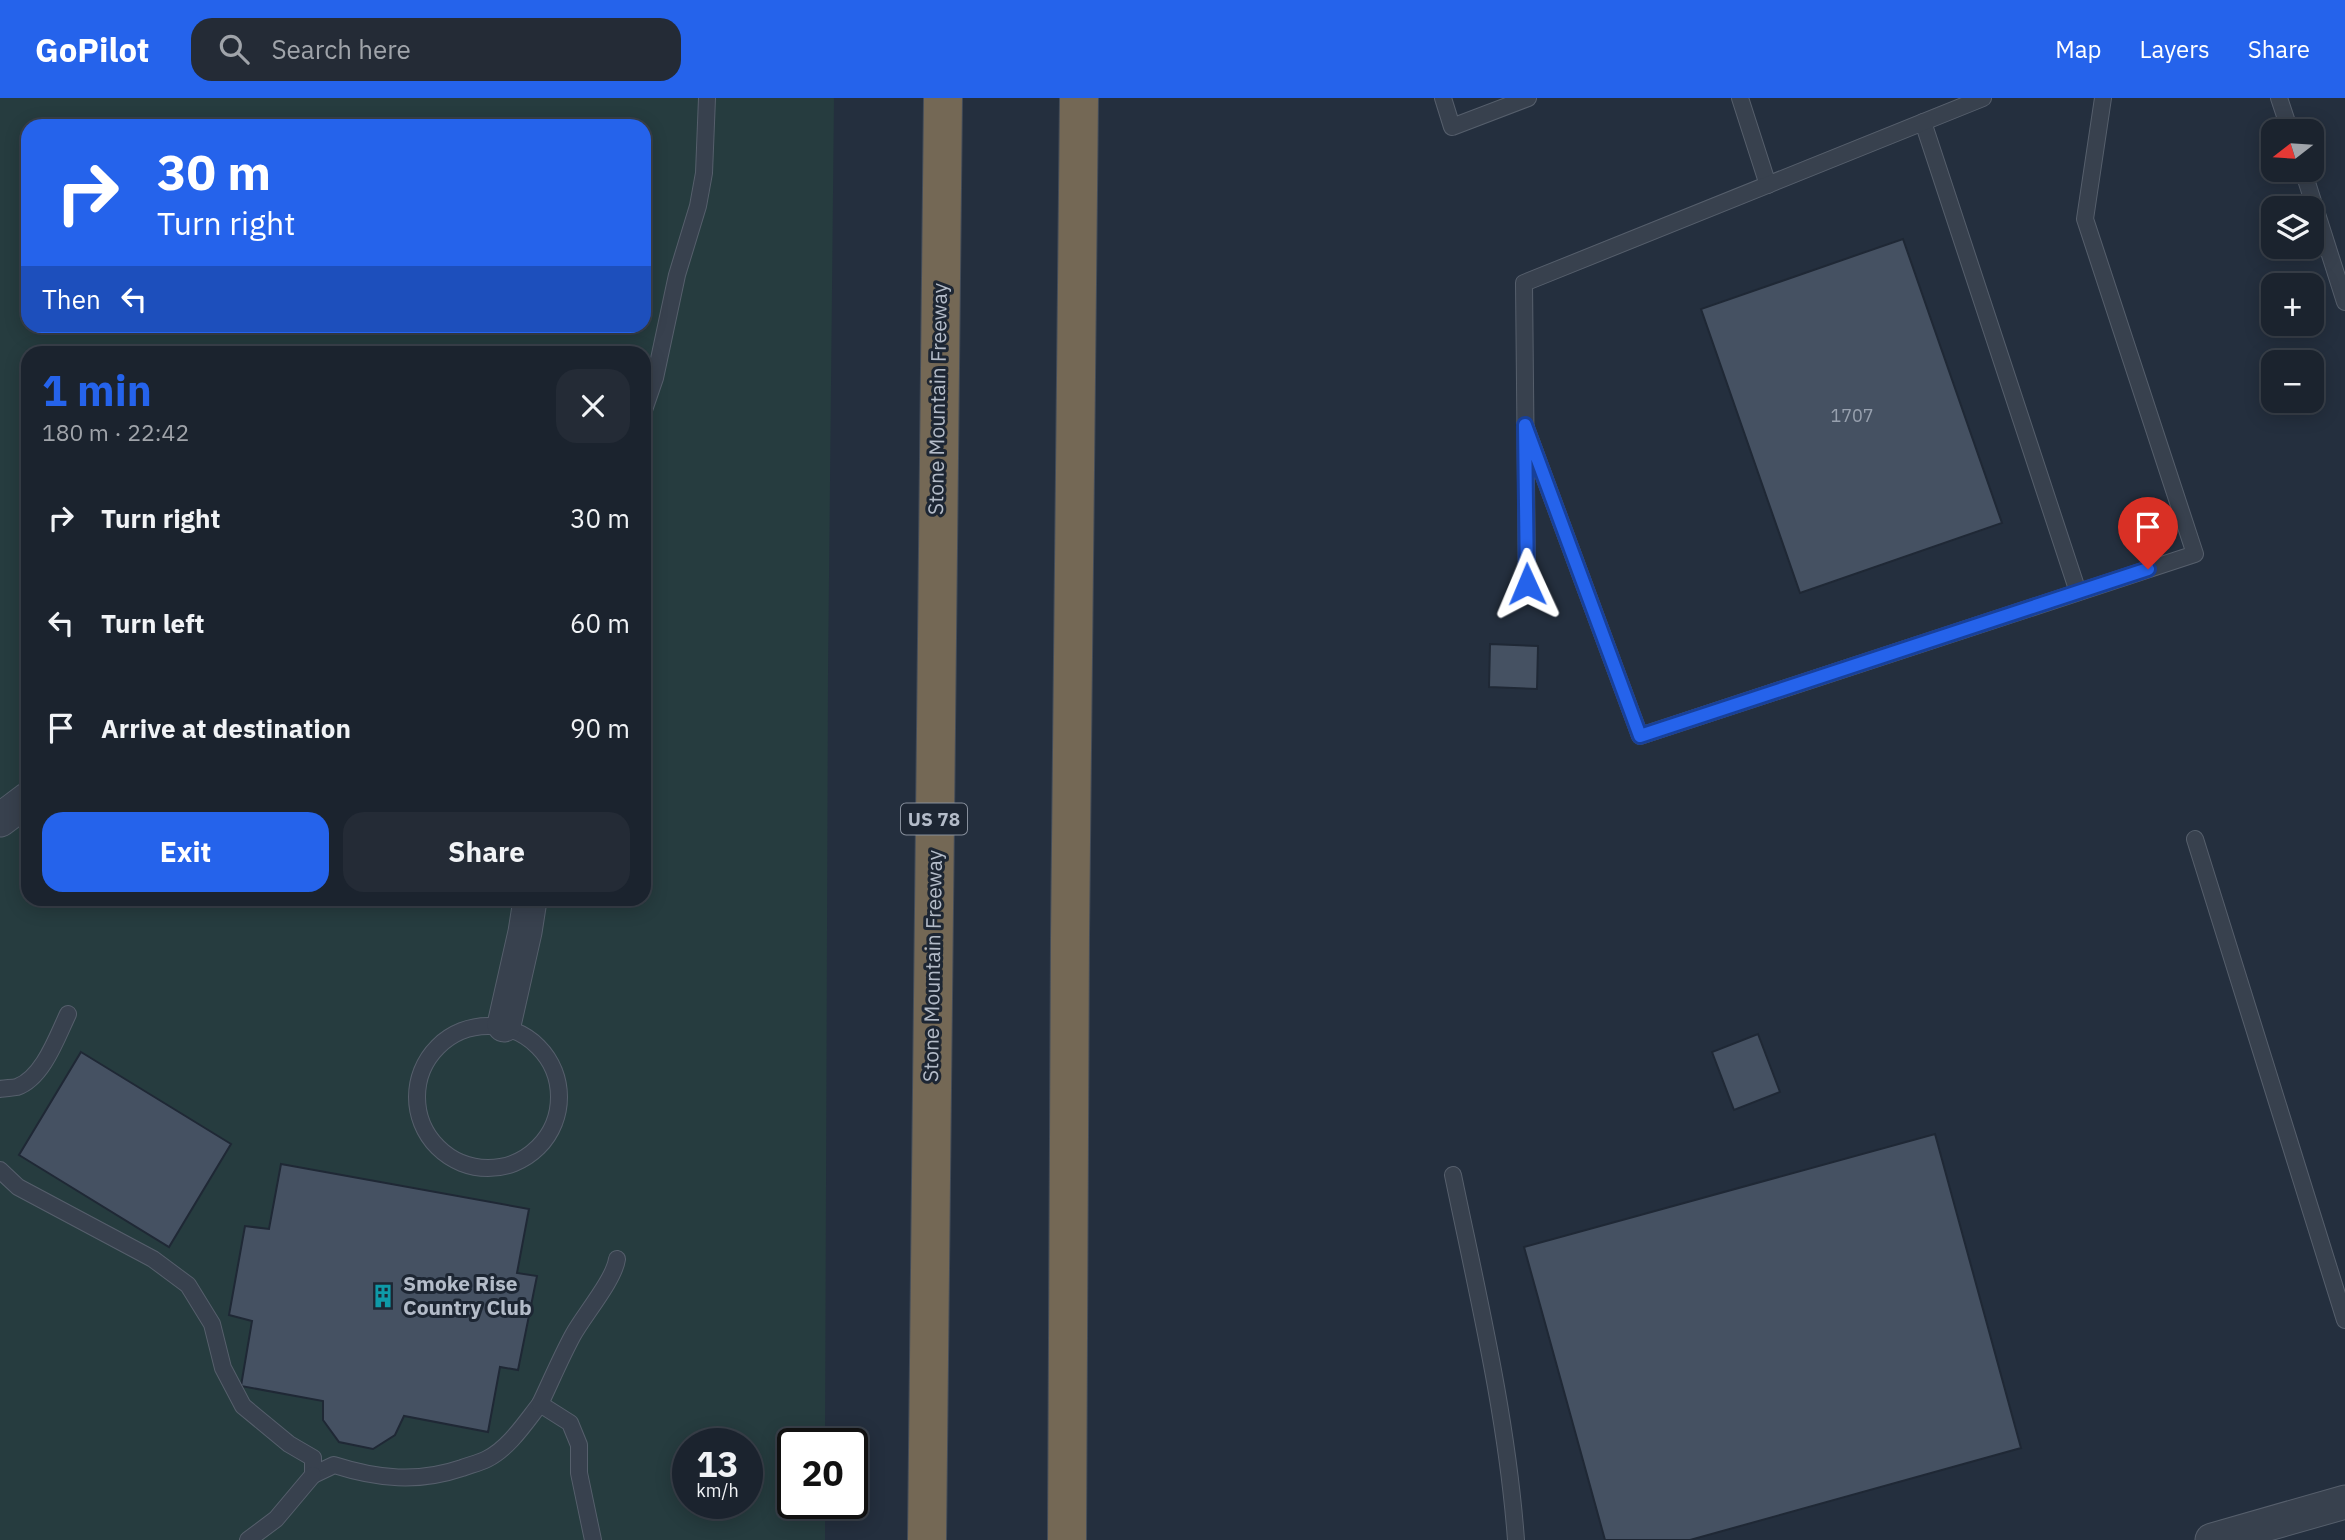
<!DOCTYPE html>
<meta charset="utf-8">
<style>
:root{--surface:#1b232e;--page:#242b36;--text:#f1f3f6;--muted:#a0a4aa;--line:#39404a;--accent:#2563eb}
body{margin:0;font-family:"IBM Plex Sans",sans-serif;background:var(--page);color:var(--text);height:100vh;display:flex;flex-direction:column;font-size:26px;white-space:nowrap}
*{box-sizing:border-box;margin:0}
p{font-size:23px;color:var(--muted)}
.icon{flex:none;width:38px;height:38px;fill:none;stroke:currentColor;stroke-width:2;stroke-linecap:round;stroke-linejoin:round}
.map{position:relative;flex:1;overflow:hidden}
.side{position:absolute;left:21px;top:248px;width:630px;height:560px;display:flex;flex-direction:column;background:var(--surface);border-radius:21px;box-shadow:0 4px 18px #0003,0 0 0 2px var(--line)}
.side>*{flex:none}
.banner{position:absolute;left:21px;top:21px;width:630px;height:214px;border-radius:21px;box-shadow:0 4px 18px #0003,0 0 0 2px var(--line);background:#2563eb;color:#fff;overflow:hidden}
.needle{width:46px;rotate:253deg}
.controls{position:absolute;left:2261px;top:21px;display:grid;gap:14px}
.controls a{display:grid;place-items:center;width:63px;height:63px;border-radius:14px;background:var(--surface);box-shadow:0 4px 18px #0003,0 0 0 2px var(--line);font-size:35px}
.speed{position:absolute;left:672px;top:1330px;display:flex;gap:14px;font-size:35px;font-weight:700;text-align:center}
.speed>*{display:grid;place-content:center;width:91px;height:91px;border-radius:50%;background:var(--surface);box-shadow:0 4px 18px #0003,0 0 0 2px var(--line);line-height:1}
.speed small{font-size:18px;font-weight:400}
.speed .limit{border:4px solid #111;border-radius:10px;background:#fff;color:#111}
.pin{position:absolute;display:grid;place-items:center;width:60px;height:60px;color:#fff;margin:-72px -30px;border-radius:50% 50% 50% 0;rotate:-45deg;box-shadow:0 0 7px #0007}
.pin .icon{rotate:45deg}
.me{position:absolute;width:77px;margin:-38px;rotate:359deg;stroke-linejoin:round;filter:drop-shadow(0 0 5px #0008)}
.turn{display:flex;align-items:center;gap:24px;height:147px;padding:0 21px;font-size:32px}
.turn .icon{width:91px;height:91px;stroke-width:2.5}
.turn b{display:block;font-size:49px;line-height:60px}
.then{display:flex;align-items:center;height:66px;padding:0 21px;background:#0003;gap:14px;font-size:26px}
.round{display:grid;place-items:center;flex:none;width:74px;height:74px;border-radius:21px;background:var(--page)}
.headline{display:flex;align-items:center;justify-content:space-between;height:119px;padding:0 21px}
h1{font-size:42px;font-weight:700;line-height:52px;color:var(--accent)}
.cta{display:flex;gap:14px;margin-top:auto;padding:14px 21px}
.cta a{flex:1;height:80px;border-radius:21px;background:var(--accent);color:#fff;font-size:28px;font-weight:700;line-height:80px;text-align:center}
.cta a+a{background:var(--page);color:var(--text)}
ul{padding:0;list-style:none}
li{display:flex;align-items:center;gap:21px;height:105px;padding:0 21px}
li div{flex:1}
li b{display:block;font-size:26px}
li em{font-style:normal}
header{display:flex;align-items:center;gap:42px;box-sizing:border-box;height:98px;padding:0 35px;background:var(--accent);color:#fff}
header strong{font-size:33px}
nav{display:flex;gap:38px;margin-inline-start:auto;font-size:24px}
.search{width:490px;height:63px;background:var(--page);display:flex;align-items:center;gap:18px;box-sizing:border-box;padding:0 24px;border-radius:21px;color:var(--muted);font-size:26px}
.map>svg:first-child{display:block}
.green{fill:#263c3f;fill-rule:evenodd}
.building{fill:#455162;stroke:#1f2835;stroke-width:2}
.lines{fill:none;stroke-linecap:round;stroke-linejoin:round}
.service-casing{stroke:#565f6c;stroke-width:18}
.minor-casing{stroke:#565f6c;stroke-width:35}
.motorway-casing{stroke:#434c59;stroke-width:40}
.service{stroke:#38414e;stroke-width:16}
.minor{stroke:#38414e;stroke-width:33}
.motorway{stroke:#746855;stroke-width:38}
.route-casing{stroke:#184099;stroke-width:18}
.route{stroke:#2563eb;stroke-width:12}
.labels{text-anchor:middle;stroke-width:6;stroke-linejoin:round;paint-order:stroke}
.number-label{font-size:18px;fill:#98a1af}
.shield{fill:#1d2633;stroke:#878f9c;stroke-width:2}
.shield-label{font-size:19px;font-weight:bold;fill:#b4bcc9}
.street-label{font-size:21px;fill:#b4bcc9;stroke:#1d2633}
.poi-label{font-size:21px;font-weight:bold;fill:#b4bcc9;stroke:#1d2633;text-anchor:start}
</style>
<header>
<strong>GoPilot</strong>
<div class="search"><svg class="icon" aria-label="search" viewBox="0 0 24 24"><circle cx="10" cy="10" r="6"/><path d="M15 15l6 6"/></svg>Search here</div>
<nav><a>Map</a><a>Layers</a><a>Share</a></nav>
</header>
<div class="map">
<svg width="2345" height="1442" viewBox="0 0 2345 1442">
<rect width="100%" height="100%" fill="#242f3e"/>
<path class="green" d="M0,0H834L828,576L825,1346H793V1405H825V1442H0ZM28,28H644V228H28ZM28,256H644V802H28ZM688,1346H747V1405H688Z"/>
<g class="building">
<path d="M1903,141L2002,425L1800,495L1701,211Z"/>
<path d="M1490,546L1538,548L1537,591L1489,589Z"/>
<path d="M1758,936L1780,994L1734,1012L1712,954Z"/>
<path d="M81,954L231,1046L169,1149L19,1057Z"/>
<path d="M1935,1036L2021,1350L1690,1442H1605L1524,1149Z"/>
<path d="M281,1066L529,1111L517,1175L537,1178L518,1272L500,1269L488,1334L404,1318L395,1337L373,1351L339,1344L323,1322V1303L241,1288L252,1223L229,1217L245,1128L269,1131Z"/>
</g>
<g class="lines">
<g class="service-casing">
<g id="service">
<path d="M1443,0L1452,29L1528,0"/>
<path d="M1740,0L1768,87"/>
<path d="M2279,0L2290,33"/>
<path d="M1923,24L2078,494"/>
<path d="M2303,72L2345,204"/>
<path d="M644,312L655,280L677,177L698,108L704,75L707,0"/>
<path d="M1525,327L1640,638L2195,456L2085,121L2103,0"/>
<path d="M1527,486L1524,185L1983,0"/>
<path d="M2195,741L2345,1222"/>
<circle cx="488" cy="999" r="71"/>
<path d="M0,991C5,990 12,990 17,989C43,980 57,939 68,916"/>
<path d="M0,1072L18,1089L153,1161L188,1187L212,1226L223,1270L243,1308L289,1346L313,1360V1377L334,1367C378,1381 418,1385 462,1370C470,1367 479,1365 487,1361C509,1350 525,1325 540,1306"/>
<path d="M1453,1077C1478,1198 1507,1319 1516,1442"/>
<path d="M248,1442L276,1421L313,1377"/>
<path d="M593,1442L579,1375V1347L570,1325L540,1306C551,1283 561,1259 573,1237C584,1217 614,1182 617,1161"/>
</g>
</g>
<g class="minor-casing">
<g id="minor">
<path d="M0,722L28,701"/>
<path d="M504,927L525,834L530,802"/>
<path d="M2212,1442L2345,1404"/>
</g>
</g>
<g class="motorway-casing">
<g id="motorway">
<path d="M927,1442L943,0"/>
<path d="M1067,1442L1070,839L1079,0"/>
</g>
</g>
<use href="#service" class="service"/>
<use href="#minor" class="minor"/>
<use href="#motorway" class="motorway"/>
</g>
<g class="lines">
<g class="route-casing">
<path id="route" d="M1527,486L1525,327L1640,638L2148,471"/>
</g>
<use href="#route" class="route"/>
</g>
<defs>
<g id="building-bare" transform="scale(1.89)"><path d="M-4-6H4V6H1V3H-1V6H-4ZM-2.5-4.3h1.7v1.8h-1.7ZM.8-4.3h1.7v1.8H.8ZM-2.5-1h1.7V.8h-1.7ZM.8-1h1.7V.8H.8Z" fill="#0f9aa8" stroke="#1d2633" stroke-width="2.5" paint-order="stroke"/></g>
</defs>
<g fill-rule="evenodd">
<use href="#building-bare" x="383" y="1198"/>
</g>
<g class="labels">
<g class="number-label">
<text x="1852" y="324">1707</text>
</g>
<rect class="shield" x="901" y="705.5" width="66" height="31" rx="5"/>
<g class="shield-label">
<text x="934" y="728">US 78</text>
</g>
<g class="street-label">
<text transform="translate(938 301) rotate(-89)" y="7">Stone Mountain Freeway</text>
<text transform="translate(933 868) rotate(-89)" y="7">Stone Mountain Freeway</text>
</g>
<g class="poi-label">
<text x="403" y="1193">Smoke Rise<tspan x="403" dy="24">Country Club</tspan></text>
</g>
</g>
</svg>
<div class="controls">
<a><svg class="needle" viewBox="-14 -14 28 28"><path d="M0-13l5 13h-10z" fill="#e53935"/><path d="M0 13l5-13h-10z" fill="#a0a4aa"/></svg></a>
<a><svg class="icon" aria-label="layers" viewBox="0 0 24 24"><path d="M12 4l9 5-9 5-9-5zM3 14l9 5 9-5"/></svg></a>
<a>+</a>
<a>−</a>
</div>
<div class="speed"><div>13<small>km/h</small></div><div class="limit">20</div></div>
<div class="pin" style="left:2148px;top:471px;background:#d93025"><svg class="icon" aria-label="arrive" viewBox="0 0 24 24"><path d="M6 21V4h12l-3 4 3 4H6"/></svg></div>
<svg class="me" style="left:1527px;top:486px" viewBox="-20 -20 40 40"><path d="M0-17L14 15 0 8-14 15z" fill="#2563eb" stroke="#fff" stroke-width="4"/></svg>
<div class="banner">
<div class="turn"><svg class="icon" aria-label="right" viewBox="0 0 24 24"><path d="M7 20v-9h11M14 6l5 5-5 5"/></svg><div><b>30 m</b>Turn right</div></div>
<div class="then">Then<svg class="icon" aria-label="left" viewBox="0 0 24 24"><path d="M17 20v-9H6M10 6l-5 5 5 5"/></svg></div>
</div>
<section class="side">
<div class="headline"><div><h1>1 min</h1><p>180 m · 22:42</p></div><a class="round"><svg class="icon" aria-label="close" viewBox="0 0 24 24"><path d="M6 6l12 12M18 6L6 18"/></svg></a></div>
<ul>
<li><svg class="icon" aria-label="right" viewBox="0 0 24 24"><path d="M7 20v-9h11M14 6l5 5-5 5"/></svg><div><b>Turn right</b></div><em>30 m</em></li>
<li><svg class="icon" aria-label="left" viewBox="0 0 24 24"><path d="M17 20v-9H6M10 6l-5 5 5 5"/></svg><div><b>Turn left</b></div><em>60 m</em></li>
<li><svg class="icon" aria-label="arrive" viewBox="0 0 24 24"><path d="M6 21V4h12l-3 4 3 4H6"/></svg><div><b>Arrive at destination</b></div><em>90 m</em></li>
</ul>
<div class="cta"><a>Exit</a><a>Share</a></div>
</section>
</div>
